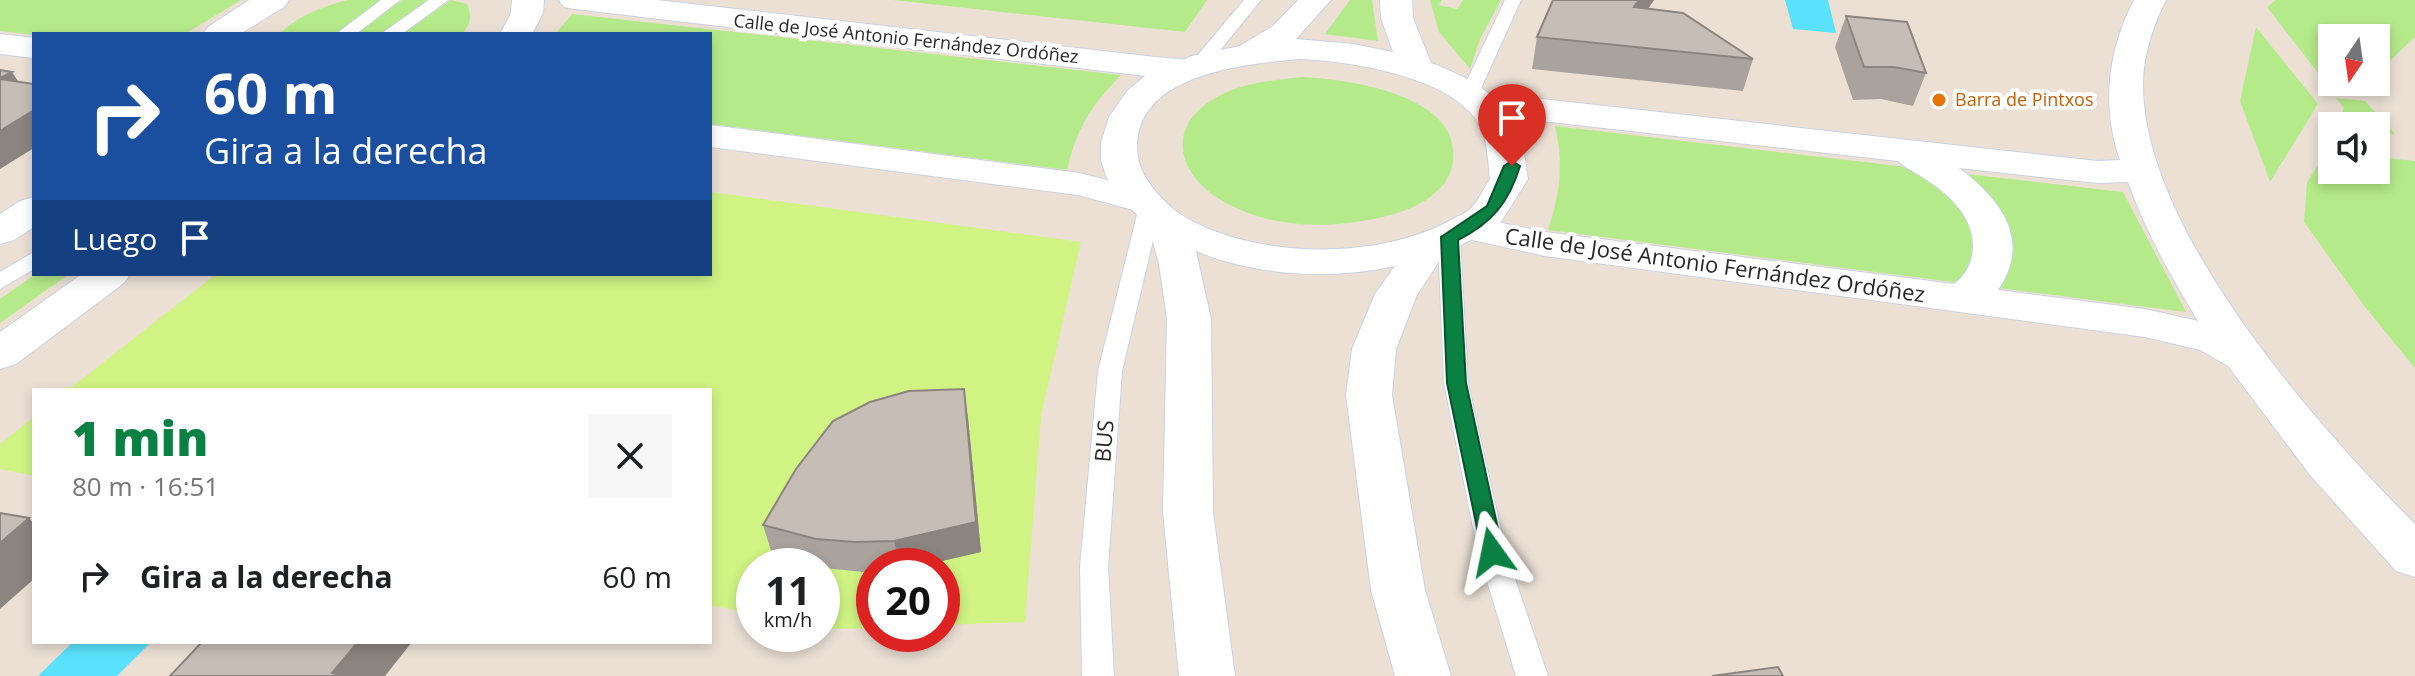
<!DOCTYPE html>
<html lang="es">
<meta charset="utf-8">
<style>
:root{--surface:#fff;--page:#f6f6f6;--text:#202124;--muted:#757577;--accent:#0b8043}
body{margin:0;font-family:"Open Sans",sans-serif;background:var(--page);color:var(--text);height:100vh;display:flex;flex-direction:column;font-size:30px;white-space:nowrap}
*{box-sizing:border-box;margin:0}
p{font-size:26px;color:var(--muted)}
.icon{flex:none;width:44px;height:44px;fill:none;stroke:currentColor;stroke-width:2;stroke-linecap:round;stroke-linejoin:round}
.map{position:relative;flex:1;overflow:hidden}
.details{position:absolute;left:32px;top:388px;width:680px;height:256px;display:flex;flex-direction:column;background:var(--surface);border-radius:0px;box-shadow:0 4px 12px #0003}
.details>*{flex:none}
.top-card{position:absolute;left:32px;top:32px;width:680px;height:244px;border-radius:0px;box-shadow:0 4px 12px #0003;background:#1a4fa0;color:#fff;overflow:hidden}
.needle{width:52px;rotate:193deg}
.tools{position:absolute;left:2318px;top:24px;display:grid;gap:16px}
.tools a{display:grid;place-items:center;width:72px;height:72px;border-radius:0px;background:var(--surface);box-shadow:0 4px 12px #0003;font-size:40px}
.speed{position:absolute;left:736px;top:548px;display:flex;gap:16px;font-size:40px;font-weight:700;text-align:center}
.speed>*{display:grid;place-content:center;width:104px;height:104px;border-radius:50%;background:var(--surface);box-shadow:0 4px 12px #0003;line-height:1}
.speed small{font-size:20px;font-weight:400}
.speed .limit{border:12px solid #d22;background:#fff;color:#111}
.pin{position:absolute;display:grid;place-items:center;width:68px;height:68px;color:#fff;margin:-82px -34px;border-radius:50% 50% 50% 0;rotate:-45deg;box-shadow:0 0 8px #0007}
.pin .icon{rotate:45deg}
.me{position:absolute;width:88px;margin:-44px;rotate:348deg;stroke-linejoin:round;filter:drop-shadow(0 0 6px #0008)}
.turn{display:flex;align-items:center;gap:28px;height:168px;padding:0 40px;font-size:36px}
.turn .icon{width:104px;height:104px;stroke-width:2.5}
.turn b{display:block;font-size:56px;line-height:68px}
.then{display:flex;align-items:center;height:76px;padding:0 40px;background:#0003;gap:16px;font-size:30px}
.round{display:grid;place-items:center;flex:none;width:84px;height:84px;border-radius:0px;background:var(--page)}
.head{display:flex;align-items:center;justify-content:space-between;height:136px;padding:0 40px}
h1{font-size:48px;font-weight:800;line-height:60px;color:var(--accent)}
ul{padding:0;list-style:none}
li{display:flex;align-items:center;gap:24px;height:104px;padding:0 40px}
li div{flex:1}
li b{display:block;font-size:30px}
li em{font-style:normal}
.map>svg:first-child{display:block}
.green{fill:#b5ea8a}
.pitch{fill:#d0f384}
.water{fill:#5ae2fc}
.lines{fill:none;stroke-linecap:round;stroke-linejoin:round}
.service-casing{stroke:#cbd2e2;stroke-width:2}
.minor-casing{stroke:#cbd2e2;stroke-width:2}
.tertiary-casing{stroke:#cbd2e2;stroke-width:2}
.service{fill:#fff;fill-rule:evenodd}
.minor{fill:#fff;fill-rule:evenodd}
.tertiary{fill:#fff;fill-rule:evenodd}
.wall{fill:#aaa39d}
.shaded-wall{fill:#8b847f}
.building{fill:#c6bdb6;stroke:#8b847f;stroke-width:2}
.route{fill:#0b8043;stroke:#07532c;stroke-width:2}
.food-dot{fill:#e8710a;stroke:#fff;stroke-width:3}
.labels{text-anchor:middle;stroke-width:8;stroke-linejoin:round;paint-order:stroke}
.far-street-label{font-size:18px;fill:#272727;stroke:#fff}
.far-food-label{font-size:18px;fill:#c56008;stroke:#fff;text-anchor:start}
.street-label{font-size:22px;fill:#272727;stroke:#fff}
</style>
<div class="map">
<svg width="2415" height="676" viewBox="0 0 2415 676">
<rect width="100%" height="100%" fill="#ece0d5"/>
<g class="green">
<path d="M0,0H241L185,34L34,35L0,31Z"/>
<path d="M347,0H381L335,34H280C298,15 323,7 347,0Z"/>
<path d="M402,0H430L381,34H354Z"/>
<path d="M451,0L467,4C472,17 471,23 462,34H402Z"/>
<path d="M893,0H1207L1185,32Z"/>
<path d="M1350,0H1372L1378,41L1325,34Z"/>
<path d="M1430,0H1442L1439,5L1457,9L1463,0H1501L1480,39L1470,69L1439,32Z"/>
<path d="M2276,0H2415V37L2376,74V38H2332V82H2367L2360,89L2328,86L2267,7Z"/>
<path d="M572,14L1121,75C1091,106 1077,127 1067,170L710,124V34H555Z"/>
<path d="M2256,27L2318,104L2270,182L2240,101Z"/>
<path d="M1302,77C1349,79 1472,96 1451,170C1444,194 1412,210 1390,215C1338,229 1278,230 1230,205C1174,177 1162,122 1225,93C1249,82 1276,80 1302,77Z"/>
<path d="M2336,98L2365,101L2395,134L2376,132V126H2334L2344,108Z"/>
<path d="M1555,126L2123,192L2186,312L1548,230C1560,193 1564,165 1555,126Z"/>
<path d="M2327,152L2332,153V170H2376V157L2415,161V368L2365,307L2304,222L2307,182Z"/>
<path d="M36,274H69L0,323V299Z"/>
</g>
<g class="pitch">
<path d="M710,192L1081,242L1041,416L1025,622L942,625V566H874V628L837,629L822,627V566H754V614L710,605V390H68L216,274H710Z"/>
<path d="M34,417V476L0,469V444Z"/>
</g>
<g class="water">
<path d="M1785,0H1828L1836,33L1793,29Z"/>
<path d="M73,642H151L117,676H38Z"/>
</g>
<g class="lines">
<g class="service-casing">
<g id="service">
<path d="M381,0H400L356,34H336Z"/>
<path d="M429,0H448L402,34H381Z"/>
<path d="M1244,0H1261L1204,70H1192L1189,66L1192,62Z"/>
<path d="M1505,0H1521L1478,95L1476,99H1462L1460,95Z"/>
<path d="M1149,205L1160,211L1122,371L1108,567L1114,676H1082L1080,567L1098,371L1138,211Z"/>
<path d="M1449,230L1460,237L1468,383L1506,552L1548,676H1516L1478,552L1444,383L1438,237Z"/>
<path d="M34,252V269L0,289V272Z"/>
</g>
</g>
<g class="minor-casing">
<g id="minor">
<path d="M559,0H657L1155,57L1203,61L1208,68L1203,75L1191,78L1155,77L575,9L564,7Z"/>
<path d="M2134,0H2166C2153,26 2144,52 2143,81C2140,227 2317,426 2415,524V577L2396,571L2310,475L2228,366L2200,350L2145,337L1545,256L1454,236L1448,228L1454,220L1468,216L1545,232L1954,284C1967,274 1972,263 1973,247C1974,214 1944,190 1919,175C1911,170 1904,167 1898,161L1479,114L1467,110L1461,103L1467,96L1479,92L2097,161L2120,160C2101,106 2108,50 2134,0ZM1959,168L2097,183L2128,182C2146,232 2171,277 2198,321L2145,309L1998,290C2032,240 2001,200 1959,168Z"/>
<path d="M0,34L34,38V58L0,54Z"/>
<path d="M710,125L1079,173L1151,191L1156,199L1151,207L1137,211L1078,195L710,147Z"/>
</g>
</g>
<g class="tertiary-casing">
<g id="tertiary">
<path d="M249,0H289L284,7L240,34H203L208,27Z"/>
<path d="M512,0H544L543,13L532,34H500L511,13Z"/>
<path d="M1298,0H1331L1296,39L1353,44L1393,52L1381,18L1380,0H1412L1413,18L1431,63C1464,75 1503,95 1518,130C1524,144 1525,164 1528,179L1499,225L1444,254L1417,295L1396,349L1392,395L1425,590L1451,676H1395L1371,590L1346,395L1352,349L1375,294L1395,266C1332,280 1255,276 1196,251L1211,319L1213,512L1235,676H1179L1163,512L1167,319L1159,264L1149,227L1116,193L1106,176L1101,160V143L1109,117L1127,91L1145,76L1192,56L1240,46L1273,26ZM1300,59C1349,61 1460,77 1482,130C1488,144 1488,164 1490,179C1484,188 1478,202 1470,209C1465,214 1455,217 1449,221C1377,260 1256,259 1185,217C1165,205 1141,179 1138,157C1127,74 1244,64 1300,59Z"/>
<path d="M34,197V227L14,240L0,244V214L20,201Z"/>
<path d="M82,274H130L124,283L16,364L0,369V332Z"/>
</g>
</g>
<use href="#service" class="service"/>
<use href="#minor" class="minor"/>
<use href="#tertiary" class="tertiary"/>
</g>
<g class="wall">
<path d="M1553,0H1654L1648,9L1753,59L1743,91L1532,69L1537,37Z"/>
<path d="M1846,16L1926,73L1913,106L1881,99L1853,100L1835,47Z"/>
<path d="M968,418L981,552L920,566H874V571L863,572L825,568L772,554L763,525Z"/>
</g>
<g class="shaded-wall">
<path d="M1639,0H1654L1627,38L1634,7Z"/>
<path d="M12,72L29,98L0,78Z"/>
<path d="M34,110V148L0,169V131Z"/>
<path d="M964,389L968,418L981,552L920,566H900L894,541Z"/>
<path d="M29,518L34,524V579L0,609V543Z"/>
<path d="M358,642H412L385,676H334L332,673Z"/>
</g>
<g class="building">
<path d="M1553,0H1639L1634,7L1683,13L1753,59L1537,37Z"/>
<path d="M1846,16L1907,22L1926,73L1894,67H1864Z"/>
<path d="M0,70L12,72L0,78Z"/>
<path d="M0,79L34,84V110L0,131Z"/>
<path d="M964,389L976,522L894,541L855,542L816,539L763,525L796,469L833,421L870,402L909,391Z"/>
<path d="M0,513L29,518L0,543Z"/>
<path d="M202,642H358L332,673L343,676H170Z"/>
<path d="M1778,667L1783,676H1712Z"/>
</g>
<path class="route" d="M1512,161L1520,166C1509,202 1492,223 1458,240L1466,383L1503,552L1500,558L1492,561L1485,558L1482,552L1447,383L1441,237L1487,206L1504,166Z"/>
<circle class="food-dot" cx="1939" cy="100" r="8"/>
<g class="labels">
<g class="far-street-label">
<text transform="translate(906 39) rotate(6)" y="6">Calle de José Antonio Fernández Ordóñez</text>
</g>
<g class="far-food-label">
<text x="1955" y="106">Barra de Pintxos</text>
</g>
<g class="street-label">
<text transform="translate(1715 265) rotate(8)" y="8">Calle de José Antonio Fernández Ordóñez</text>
<text transform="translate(1104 441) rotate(-85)" y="8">BUS</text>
</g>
</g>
</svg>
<div class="tools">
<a><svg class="needle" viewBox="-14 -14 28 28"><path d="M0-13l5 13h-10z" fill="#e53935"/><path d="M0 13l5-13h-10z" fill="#757577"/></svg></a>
<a><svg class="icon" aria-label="sound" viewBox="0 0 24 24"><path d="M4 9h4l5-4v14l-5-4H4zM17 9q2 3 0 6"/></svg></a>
</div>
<div class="speed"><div>11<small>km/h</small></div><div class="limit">20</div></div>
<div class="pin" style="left:1512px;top:166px;background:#d93025"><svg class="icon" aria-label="arrive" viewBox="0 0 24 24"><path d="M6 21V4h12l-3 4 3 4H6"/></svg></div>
<svg class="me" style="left:1492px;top:552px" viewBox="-20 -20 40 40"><path d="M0-17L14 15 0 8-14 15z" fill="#0b8043" stroke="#fff" stroke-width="4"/></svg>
<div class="top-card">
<div class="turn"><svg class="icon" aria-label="right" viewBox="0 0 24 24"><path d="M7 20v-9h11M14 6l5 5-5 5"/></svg><div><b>60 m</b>Gira a la derecha</div></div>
<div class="then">Luego<svg class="icon" aria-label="arrive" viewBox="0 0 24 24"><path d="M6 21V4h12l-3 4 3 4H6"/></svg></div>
</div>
<section class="details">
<div class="head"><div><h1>1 min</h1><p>80 m · 16:51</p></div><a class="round"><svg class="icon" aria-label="close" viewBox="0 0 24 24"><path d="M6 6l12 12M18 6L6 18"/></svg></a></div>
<ul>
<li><svg class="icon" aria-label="right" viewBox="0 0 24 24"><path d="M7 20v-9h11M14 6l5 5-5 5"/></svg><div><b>Gira a la derecha</b></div><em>60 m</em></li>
</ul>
</section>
</div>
